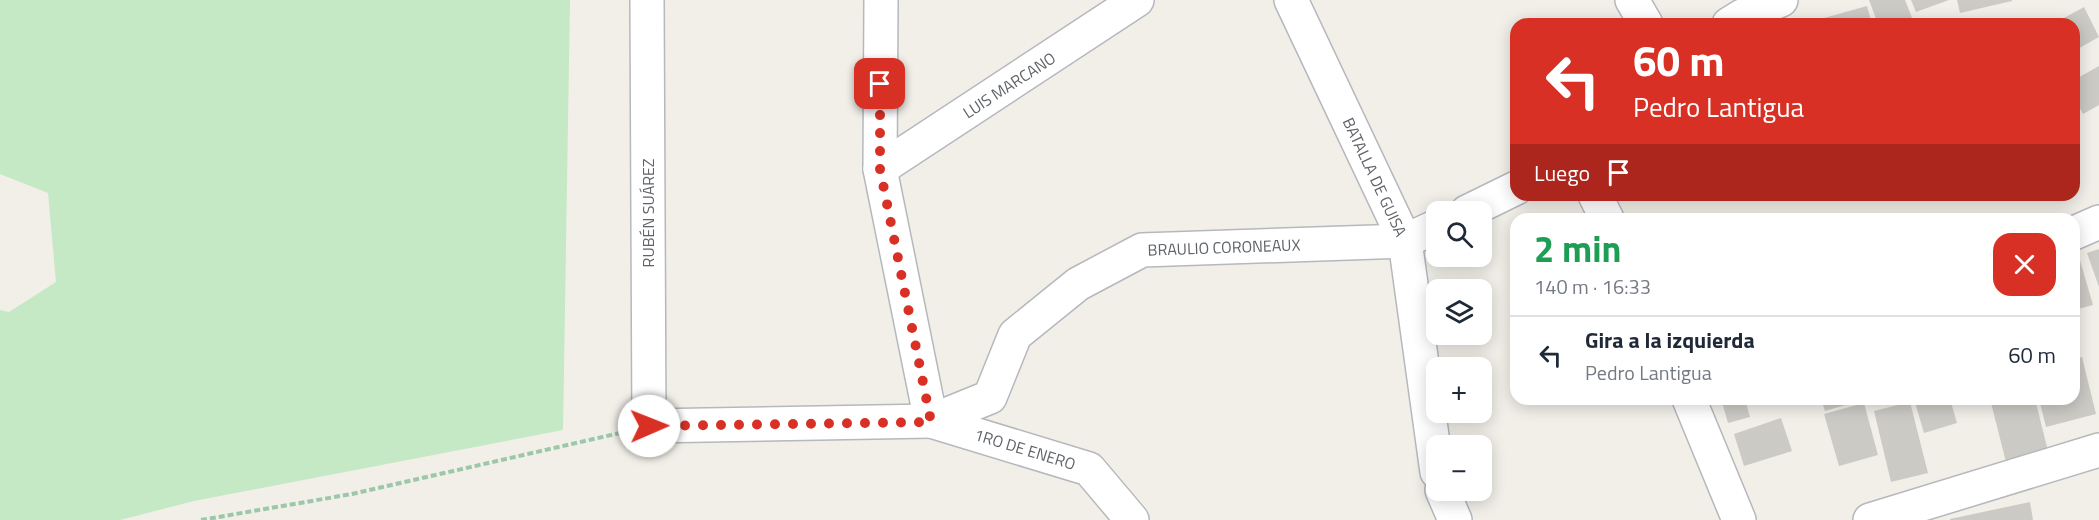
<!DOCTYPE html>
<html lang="es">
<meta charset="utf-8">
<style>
:root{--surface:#fff;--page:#f2f2f3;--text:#1f2937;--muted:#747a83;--line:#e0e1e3}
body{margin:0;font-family:"Titillium Web",sans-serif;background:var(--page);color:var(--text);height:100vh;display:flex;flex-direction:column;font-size:22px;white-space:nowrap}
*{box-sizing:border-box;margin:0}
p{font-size:20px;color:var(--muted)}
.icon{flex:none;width:33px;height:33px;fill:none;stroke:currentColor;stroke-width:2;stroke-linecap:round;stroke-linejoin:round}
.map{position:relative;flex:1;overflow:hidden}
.panel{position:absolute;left:1510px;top:213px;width:570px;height:192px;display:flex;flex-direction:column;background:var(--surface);border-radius:18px;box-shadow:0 3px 15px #0003}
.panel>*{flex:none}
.banner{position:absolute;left:1510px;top:18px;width:570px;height:183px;border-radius:18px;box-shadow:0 3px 15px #0003;background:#d93025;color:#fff;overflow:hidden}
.tools{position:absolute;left:1426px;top:201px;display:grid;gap:12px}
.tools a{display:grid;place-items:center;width:66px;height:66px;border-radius:12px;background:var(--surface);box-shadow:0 3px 15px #0003;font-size:30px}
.pin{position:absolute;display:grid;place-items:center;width:51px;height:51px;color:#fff;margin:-26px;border-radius:12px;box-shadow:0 3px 9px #0006}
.me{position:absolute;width:66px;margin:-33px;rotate:89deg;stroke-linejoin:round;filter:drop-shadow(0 0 4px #0008)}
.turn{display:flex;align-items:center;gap:21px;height:126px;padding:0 24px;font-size:27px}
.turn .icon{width:78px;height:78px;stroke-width:2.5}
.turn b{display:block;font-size:42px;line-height:51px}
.then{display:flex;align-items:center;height:57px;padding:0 24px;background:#0003;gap:12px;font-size:22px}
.round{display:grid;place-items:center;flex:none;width:63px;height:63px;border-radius:18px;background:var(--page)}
.head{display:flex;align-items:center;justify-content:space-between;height:102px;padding:0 24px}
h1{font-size:36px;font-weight:700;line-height:45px;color:#1e9e55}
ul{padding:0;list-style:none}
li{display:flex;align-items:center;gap:18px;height:78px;padding:0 24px;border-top:2px solid var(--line)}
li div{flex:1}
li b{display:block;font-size:22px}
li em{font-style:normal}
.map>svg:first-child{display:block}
.green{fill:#c5e8c5}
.building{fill:#cccac5}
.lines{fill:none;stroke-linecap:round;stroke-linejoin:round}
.minor-casing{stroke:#b5b8bc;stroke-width:36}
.path{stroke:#9cc7a9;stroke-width:4;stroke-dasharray:6 3;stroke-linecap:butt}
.minor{stroke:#fff;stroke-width:33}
.route{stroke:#d93025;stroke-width:10;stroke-dasharray:0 18}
.labels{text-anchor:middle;stroke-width:6;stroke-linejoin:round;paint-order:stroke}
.street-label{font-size:16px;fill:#5f6368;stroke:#fff}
</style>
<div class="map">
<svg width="2099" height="520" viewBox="0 0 2099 520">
<rect width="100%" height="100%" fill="#f1efe8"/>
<path class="green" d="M0,0H570L563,430L194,501L120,520H0V310L9,312L56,282L48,193L0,174Z"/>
<g class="building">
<path d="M1869,0H1905L1914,23L1878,24Z"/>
<path d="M1911,0H1949L1916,12Z"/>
<path d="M1957,0H2012V1L1960,13Z"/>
<path d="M1867,6L1872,24H1826L1824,18Z"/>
<path d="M2084,7L2099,37L2074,51V24H2053Z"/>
<path d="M2099,66V105L2083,114L2074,98V80Z"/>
<path d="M2099,249V287L2087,253Z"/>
<path d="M2079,257L2093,305L2074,310V258Z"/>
<path d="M2082,357L2096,414L2046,427L2039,399H2074V359Z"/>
<path d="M1721,399H1745L1750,417L1728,423Z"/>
<path d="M1821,399H1863V400L1825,411Z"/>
<path d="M1914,399H1950L1957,423L1924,433Z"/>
<path d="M1990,399H2035L2048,451L2006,462Z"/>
<path d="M1910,402L1928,473L1891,482L1874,411Z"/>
<path d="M1864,403L1878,455L1839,466L1824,414Z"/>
<path d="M1781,418L1792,451L1744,466L1734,434Z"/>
<path d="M2030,502L2033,520H1950V519Z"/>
</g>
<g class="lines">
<g class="minor-casing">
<g id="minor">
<path d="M647,0L649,426L931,421L990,397L1015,335L1078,284L1142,250L1405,241L1437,226"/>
<path d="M881,0L880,169L931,421"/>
<path d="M1291,0L1405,241L1437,472"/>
<path d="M1632,0L1646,24"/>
<path d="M1729,24L1742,16L1781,0"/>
<path d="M880,169L1137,0"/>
<path d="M1595,195L1607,219"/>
<path d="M1467,212L1516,188"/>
<path d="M2074,233L2099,222"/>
<path d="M1689,399L1739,520"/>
<path d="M931,421L1089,469L1132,520"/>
<path d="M1442,490L1455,520"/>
<path d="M1870,520L2099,450"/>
</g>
</g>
<path class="path" d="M201,520L352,494L620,433"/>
<use href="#minor" class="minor"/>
</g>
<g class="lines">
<path class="route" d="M649,426L931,422L880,169V84"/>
</g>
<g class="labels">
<g class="street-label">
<text transform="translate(1009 85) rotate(-33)" y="6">LUIS MARCANO</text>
<text transform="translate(1375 177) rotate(65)" y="6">BATALLA DE GUISA</text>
<text transform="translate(648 213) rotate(-90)" y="6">RUBÉN SUÁREZ</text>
<text transform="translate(1224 247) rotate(-2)" y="6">BRAULIO CORONEAUX</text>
<text transform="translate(1025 449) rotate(17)" y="6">1RO DE ENERO</text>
</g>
</g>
</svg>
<div class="tools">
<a><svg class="icon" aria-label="search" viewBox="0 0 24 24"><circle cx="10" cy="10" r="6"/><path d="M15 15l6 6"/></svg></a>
<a><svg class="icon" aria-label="layers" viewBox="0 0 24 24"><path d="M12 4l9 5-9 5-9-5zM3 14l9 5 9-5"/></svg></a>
<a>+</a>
<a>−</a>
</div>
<div class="pin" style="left:880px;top:84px;background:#d93025"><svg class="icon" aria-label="arrive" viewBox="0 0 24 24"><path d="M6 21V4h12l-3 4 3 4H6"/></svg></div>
<svg class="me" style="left:649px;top:426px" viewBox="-20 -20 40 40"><circle r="19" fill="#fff"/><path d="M0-13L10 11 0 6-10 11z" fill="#d93025"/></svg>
<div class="banner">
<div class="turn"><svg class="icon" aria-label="left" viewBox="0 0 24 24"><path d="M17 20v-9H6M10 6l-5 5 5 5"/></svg><div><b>60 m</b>Pedro Lantigua</div></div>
<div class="then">Luego<svg class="icon" aria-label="arrive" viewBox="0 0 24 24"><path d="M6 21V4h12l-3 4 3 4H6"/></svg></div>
</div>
<section class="panel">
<div class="head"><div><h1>2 min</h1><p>140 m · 16:33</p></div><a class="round" style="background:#d93025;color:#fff"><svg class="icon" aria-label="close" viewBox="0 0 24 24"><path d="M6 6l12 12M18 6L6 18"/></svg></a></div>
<ul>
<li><svg class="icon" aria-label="left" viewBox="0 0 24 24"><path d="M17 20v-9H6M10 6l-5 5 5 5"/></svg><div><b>Gira a la izquierda</b><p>Pedro Lantigua</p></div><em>60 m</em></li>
</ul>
</section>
</div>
